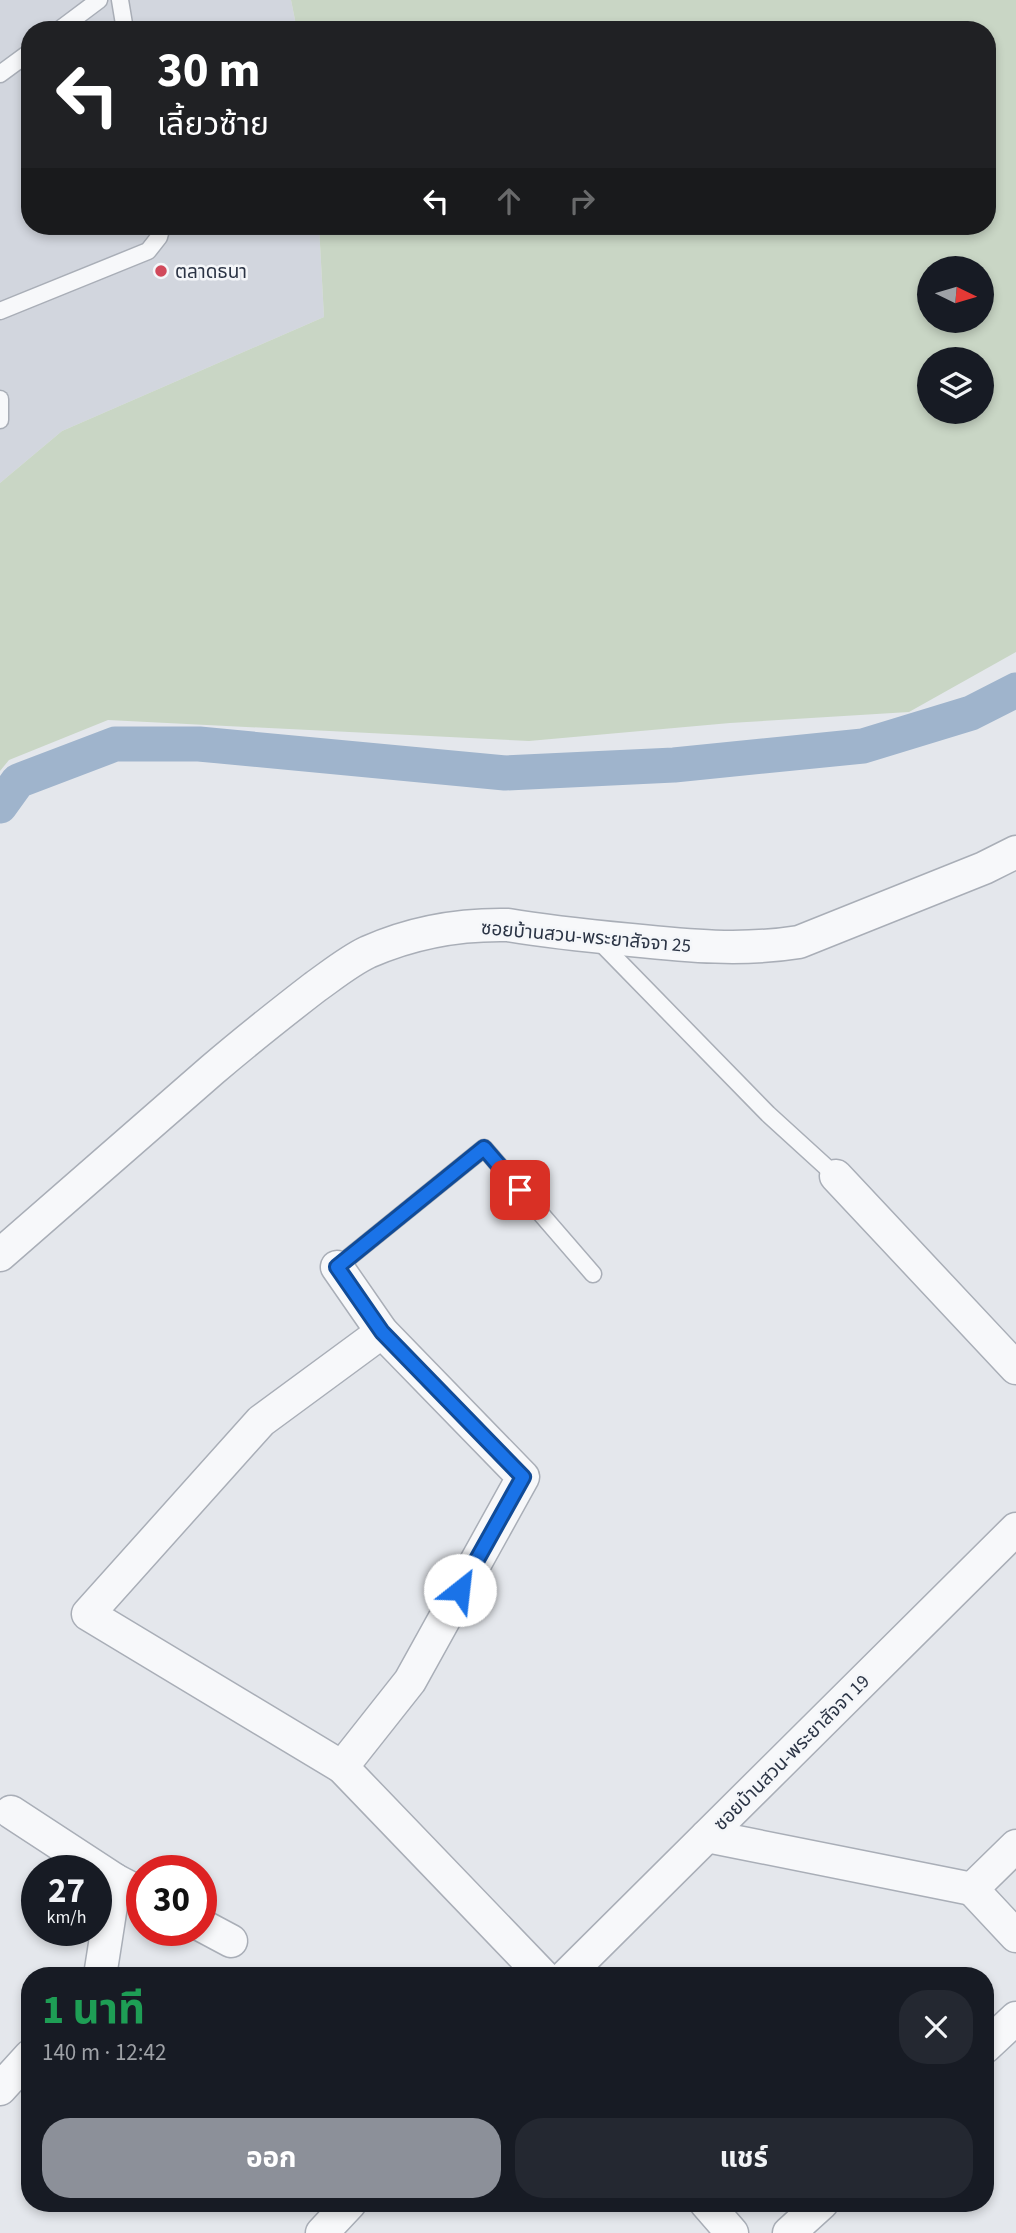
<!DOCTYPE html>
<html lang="th">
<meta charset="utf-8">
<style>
:root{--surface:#171b24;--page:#242831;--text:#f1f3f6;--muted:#9ea1a6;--accent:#8c9099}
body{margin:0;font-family:"Source Sans 3","Noto Sans Thai",sans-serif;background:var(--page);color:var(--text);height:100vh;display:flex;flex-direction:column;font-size:26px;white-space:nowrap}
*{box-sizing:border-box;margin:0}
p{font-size:23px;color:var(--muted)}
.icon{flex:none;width:38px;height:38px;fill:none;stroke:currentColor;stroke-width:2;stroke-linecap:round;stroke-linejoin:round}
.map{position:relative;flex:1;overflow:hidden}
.details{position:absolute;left:21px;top:1967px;width:973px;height:245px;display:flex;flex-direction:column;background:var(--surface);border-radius:28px;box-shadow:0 4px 10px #0003}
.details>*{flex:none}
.banner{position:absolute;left:21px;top:21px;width:975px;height:214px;border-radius:28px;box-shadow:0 4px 10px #0003;background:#202124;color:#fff;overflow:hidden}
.needle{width:46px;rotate:95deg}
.tools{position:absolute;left:917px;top:256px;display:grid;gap:14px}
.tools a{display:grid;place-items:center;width:77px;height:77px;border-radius:50%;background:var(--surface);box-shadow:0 4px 10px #0003;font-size:35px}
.speed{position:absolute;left:21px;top:1855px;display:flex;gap:14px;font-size:35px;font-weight:700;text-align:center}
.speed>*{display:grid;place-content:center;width:91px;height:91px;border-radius:50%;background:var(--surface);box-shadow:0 4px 10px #0003;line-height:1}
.speed small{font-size:18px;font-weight:400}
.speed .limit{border:10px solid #d22;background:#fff;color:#111}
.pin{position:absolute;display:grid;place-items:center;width:60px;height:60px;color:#fff;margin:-30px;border-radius:14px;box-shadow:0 4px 10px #0006}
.me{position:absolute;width:77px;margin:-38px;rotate:29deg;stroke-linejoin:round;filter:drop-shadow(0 0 5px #0008)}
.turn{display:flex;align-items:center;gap:24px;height:147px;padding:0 21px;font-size:32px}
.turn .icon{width:91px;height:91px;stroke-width:2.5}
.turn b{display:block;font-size:49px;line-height:60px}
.lanes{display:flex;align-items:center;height:66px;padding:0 21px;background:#0003;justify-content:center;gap:35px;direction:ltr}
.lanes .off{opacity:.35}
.round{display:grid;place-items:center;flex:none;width:74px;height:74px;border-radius:28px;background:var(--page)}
.head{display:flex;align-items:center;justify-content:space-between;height:119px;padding:0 21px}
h1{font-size:42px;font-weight:700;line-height:52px;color:#1e9e55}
.primary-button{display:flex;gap:14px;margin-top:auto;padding:14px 21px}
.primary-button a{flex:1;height:80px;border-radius:28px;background:var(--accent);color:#fff;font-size:28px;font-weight:700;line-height:80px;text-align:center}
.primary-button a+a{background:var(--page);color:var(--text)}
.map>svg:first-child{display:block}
.built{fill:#d2d6de}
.green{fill:#c9d6c5;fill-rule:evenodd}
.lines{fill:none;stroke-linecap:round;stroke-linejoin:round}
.canal{stroke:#9fb4cc;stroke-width:35}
.lane-casing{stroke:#a9aeb7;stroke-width:19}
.street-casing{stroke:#a9aeb7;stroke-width:35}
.lane{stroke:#f7f8fa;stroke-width:16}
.street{stroke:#f7f8fa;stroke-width:32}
.route-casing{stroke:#114b97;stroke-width:18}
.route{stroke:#1a73e8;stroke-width:12}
.poi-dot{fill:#d1495b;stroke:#f4f6f9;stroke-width:2.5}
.labels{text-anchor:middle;stroke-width:5;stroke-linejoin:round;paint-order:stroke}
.poi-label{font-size:19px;fill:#2b3445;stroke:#f4f6f9;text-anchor:start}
.street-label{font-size:19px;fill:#2b3445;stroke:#f4f6f9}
</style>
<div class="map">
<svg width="1016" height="2233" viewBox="0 0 1016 2233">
<rect width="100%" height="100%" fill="#e4e7ec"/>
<path class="built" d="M0,0H291L297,30H30V226H319L324,317L62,431L0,483Z"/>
<path class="green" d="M291,0H1016V652L909,712L730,723L529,741L108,720L9,760L0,771V483L62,431L324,317L319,226H987V30H297ZM929,268H982V320H929ZM929,359H982V411H929Z"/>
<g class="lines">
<path class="canal" d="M0,806L18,781L115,744H199L505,773L674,765L863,746L971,713L1016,690"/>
<g class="lane-casing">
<g id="lane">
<path d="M120,0L125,30"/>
<path d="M59,30L99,0"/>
<path d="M0,74L30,52"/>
<path d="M0,311L148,251L159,237L162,226"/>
<path d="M0,399V420"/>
<path d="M597,939L768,1114L836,1176"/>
<path d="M337,1267L484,1148L593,1274"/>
</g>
</g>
<g class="street-casing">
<g id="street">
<path d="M836,1176L1016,1368"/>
<path d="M0,1255C71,1193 141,1132 212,1070C246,1041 280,1014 315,987C332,975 349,961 368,952C413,932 459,924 508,925C549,932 590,936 631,940C688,946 743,951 799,942L984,868L1016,852"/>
<path d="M337,1267L382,1332L523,1477L410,1681L342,1767"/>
<path d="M382,1332L261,1421L88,1614L342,1767L543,1976"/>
<path d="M11,1812L115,1880L142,1894"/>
<path d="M707,1836L972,1889"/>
<path d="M1016,1846L972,1889L1016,1936"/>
<path d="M201,1925L231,1941"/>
<path d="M100,1976L115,1880"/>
<path d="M566,1976L1016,1529"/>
<path d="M985,2047L1016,2018"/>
<path d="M0,2089L30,2056"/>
<path d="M706,2203L732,2233"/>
<path d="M322,2233L350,2203"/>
<path d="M789,2233L822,2203"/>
</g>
</g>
<use href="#lane" class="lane"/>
<use href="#street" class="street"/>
</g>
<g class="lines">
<g class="route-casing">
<path id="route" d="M460,1590L523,1477L382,1332L337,1267L484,1148L520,1190"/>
</g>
<use href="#route" class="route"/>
</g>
<circle class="poi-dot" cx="161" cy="271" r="7"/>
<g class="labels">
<g class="poi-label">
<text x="175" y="278">ตลาดธนา</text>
</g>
<g class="street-label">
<text transform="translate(586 936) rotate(5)" y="7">ซอยบ้านสวน-พระยาสัจจา 25</text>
<text transform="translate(791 1752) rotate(-45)" y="7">ซอยบ้านสวน-พระยาสัจจา 19</text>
</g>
</g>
</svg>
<div class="tools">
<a><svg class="needle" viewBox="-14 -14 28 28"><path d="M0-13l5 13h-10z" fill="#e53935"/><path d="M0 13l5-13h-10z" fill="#9ea1a6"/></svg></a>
<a><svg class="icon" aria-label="layers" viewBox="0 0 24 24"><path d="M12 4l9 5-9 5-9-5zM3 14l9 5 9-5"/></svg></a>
</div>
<div class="speed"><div>27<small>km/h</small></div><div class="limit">30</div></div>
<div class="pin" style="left:520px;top:1190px;background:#d93025"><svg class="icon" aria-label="arrive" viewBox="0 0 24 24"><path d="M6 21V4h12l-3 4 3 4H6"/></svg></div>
<svg class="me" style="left:460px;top:1590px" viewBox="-20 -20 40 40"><circle r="19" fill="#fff"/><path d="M0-13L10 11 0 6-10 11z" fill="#1a73e8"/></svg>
<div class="banner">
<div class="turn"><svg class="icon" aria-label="left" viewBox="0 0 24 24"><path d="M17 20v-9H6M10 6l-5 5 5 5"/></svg><div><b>30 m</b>เลี้ยวซ้าย</div></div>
<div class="lanes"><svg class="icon" aria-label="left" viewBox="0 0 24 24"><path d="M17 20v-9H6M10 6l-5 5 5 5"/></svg><svg class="icon off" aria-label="ahead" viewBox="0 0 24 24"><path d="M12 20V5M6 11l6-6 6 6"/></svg><svg class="icon off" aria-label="right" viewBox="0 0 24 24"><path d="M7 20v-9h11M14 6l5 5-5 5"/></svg></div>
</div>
<section class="details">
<div class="head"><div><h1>1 นาที</h1><p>140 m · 12:42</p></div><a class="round"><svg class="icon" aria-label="close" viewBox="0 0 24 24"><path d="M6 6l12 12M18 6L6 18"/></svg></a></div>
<div class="primary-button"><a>ออก</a><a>แชร์</a></div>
</section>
</div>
